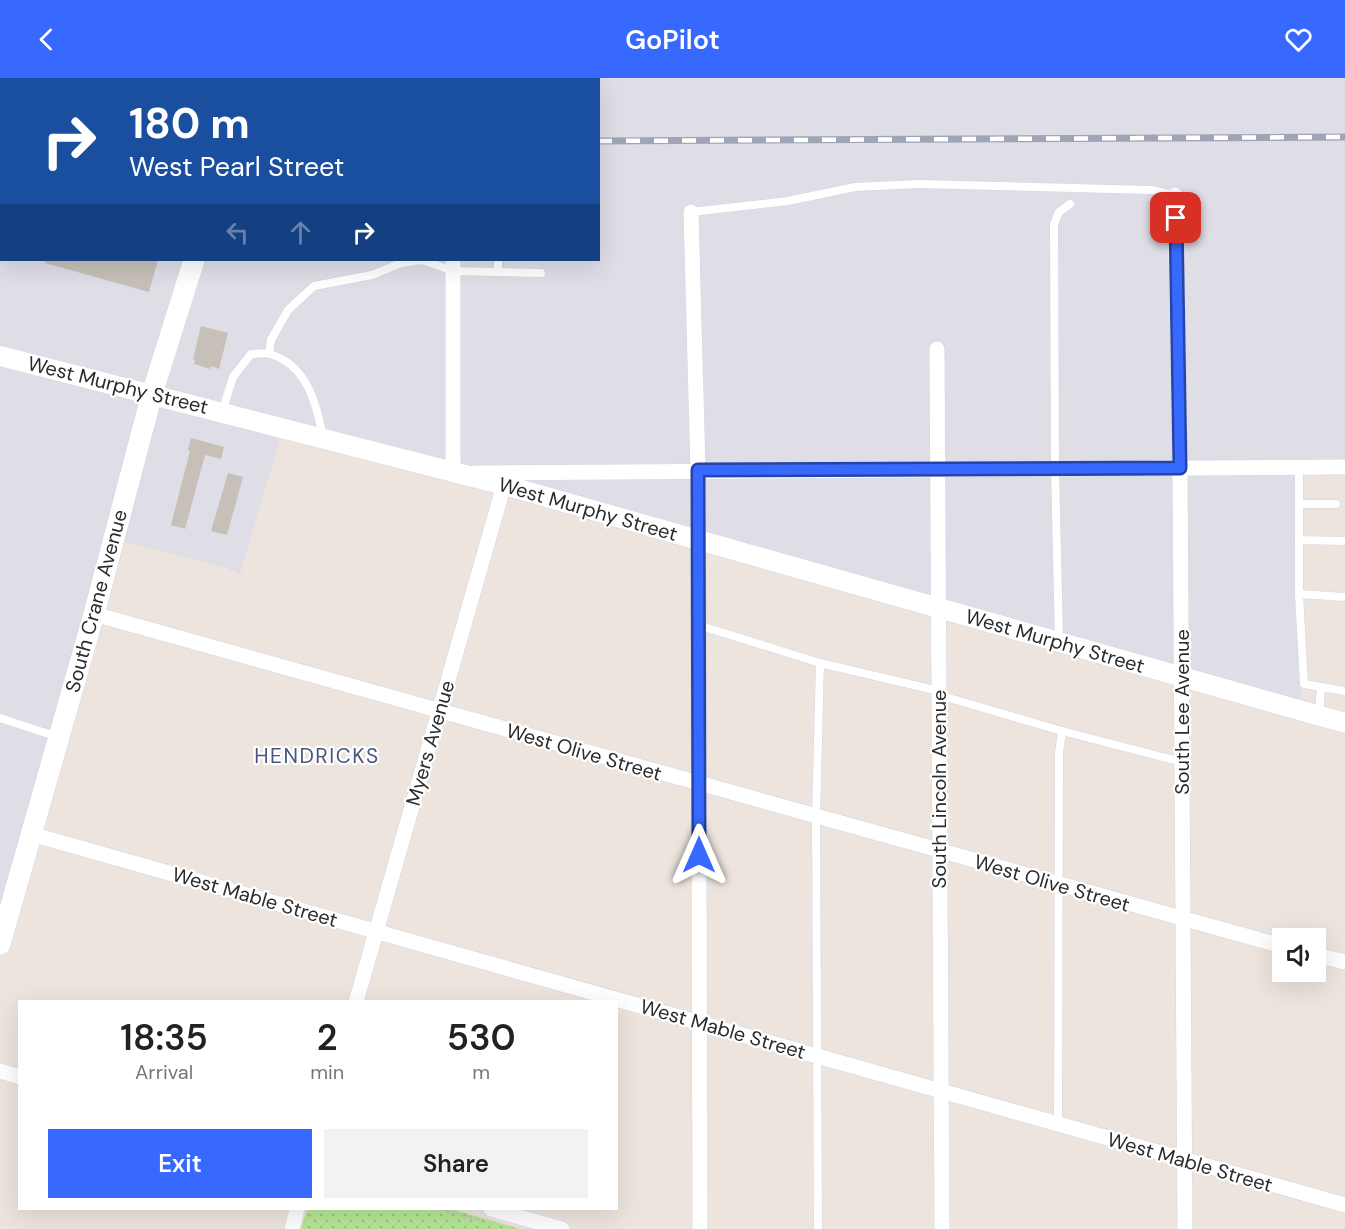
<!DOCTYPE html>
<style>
:root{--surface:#fff;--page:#f2f2f2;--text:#222;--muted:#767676;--accent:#3869ff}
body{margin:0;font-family:"DM Sans",sans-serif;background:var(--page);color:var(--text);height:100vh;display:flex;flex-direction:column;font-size:22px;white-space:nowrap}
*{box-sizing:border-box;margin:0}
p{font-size:20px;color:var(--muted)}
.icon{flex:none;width:33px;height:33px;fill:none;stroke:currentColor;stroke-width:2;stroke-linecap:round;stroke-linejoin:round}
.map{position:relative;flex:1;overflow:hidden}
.side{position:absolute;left:18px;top:922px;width:600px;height:210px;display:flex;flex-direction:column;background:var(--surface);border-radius:0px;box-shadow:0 6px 24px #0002}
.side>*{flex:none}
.hud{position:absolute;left:0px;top:0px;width:600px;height:183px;box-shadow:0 6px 24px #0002;background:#1a4fa0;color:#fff;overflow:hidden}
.fabs{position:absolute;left:1272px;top:850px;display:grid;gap:12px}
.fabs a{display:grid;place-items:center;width:54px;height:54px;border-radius:0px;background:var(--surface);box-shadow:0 6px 24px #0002;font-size:30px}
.pin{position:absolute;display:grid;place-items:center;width:51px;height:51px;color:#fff;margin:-26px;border-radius:12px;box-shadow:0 3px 9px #0006}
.me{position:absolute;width:66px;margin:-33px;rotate:0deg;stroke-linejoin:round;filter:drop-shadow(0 0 4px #0008)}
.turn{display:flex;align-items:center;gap:21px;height:126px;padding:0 30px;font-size:27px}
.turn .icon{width:78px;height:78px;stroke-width:2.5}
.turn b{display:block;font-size:42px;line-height:51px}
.lanes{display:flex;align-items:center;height:57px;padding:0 30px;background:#0003;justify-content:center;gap:30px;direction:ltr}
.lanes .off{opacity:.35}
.eta{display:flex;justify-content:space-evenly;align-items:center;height:102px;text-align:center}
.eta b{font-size:36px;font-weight:600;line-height:42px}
.cta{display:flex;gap:12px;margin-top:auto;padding:12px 30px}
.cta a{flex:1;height:69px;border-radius:0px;background:var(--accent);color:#fff;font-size:24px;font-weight:600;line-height:69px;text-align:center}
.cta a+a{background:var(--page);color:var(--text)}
header{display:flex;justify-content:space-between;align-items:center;height:78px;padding:0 30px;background:var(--accent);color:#fff;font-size:27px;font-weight:600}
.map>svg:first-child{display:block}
.industrial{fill:#dfdde6;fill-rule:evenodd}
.green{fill:url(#green-dots)}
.building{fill:#c6c0b8}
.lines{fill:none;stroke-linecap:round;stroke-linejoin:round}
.service-casing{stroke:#d2d6e4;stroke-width:9}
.minor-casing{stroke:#d2d6e4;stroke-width:16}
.tertiary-casing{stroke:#d2d6e4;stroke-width:21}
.secondary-casing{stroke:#d2d6e4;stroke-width:22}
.path{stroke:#c4c4c4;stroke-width:2;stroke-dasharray:4.5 3;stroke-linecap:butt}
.service{stroke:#fff;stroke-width:8}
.minor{stroke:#fff;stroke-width:15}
.tertiary{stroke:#fff;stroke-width:20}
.secondary{stroke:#fff;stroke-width:21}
.rail-casing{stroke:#9fa4b6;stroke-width:7}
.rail{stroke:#fff;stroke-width:4.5;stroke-dasharray:14;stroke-linecap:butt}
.route-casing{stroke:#2444a6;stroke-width:15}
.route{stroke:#3869ff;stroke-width:10}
.labels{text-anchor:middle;stroke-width:4.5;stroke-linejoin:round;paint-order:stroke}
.street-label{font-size:20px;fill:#2b2b2b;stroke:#fff}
.neighbourhood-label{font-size:21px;letter-spacing:1.5px;fill:#49567d;stroke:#fff}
</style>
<header><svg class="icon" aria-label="back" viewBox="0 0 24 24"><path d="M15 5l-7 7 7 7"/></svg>GoPilot<svg class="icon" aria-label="heart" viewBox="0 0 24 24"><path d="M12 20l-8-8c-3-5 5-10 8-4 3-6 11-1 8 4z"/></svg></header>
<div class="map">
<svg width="1345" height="1151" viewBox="0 0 1345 1151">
<defs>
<pattern id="green-dots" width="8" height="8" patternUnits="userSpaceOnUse" patternTransform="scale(1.5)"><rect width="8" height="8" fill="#b7e697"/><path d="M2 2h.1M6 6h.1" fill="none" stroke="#9ec582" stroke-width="1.8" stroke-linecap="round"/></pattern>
</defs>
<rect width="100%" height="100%" fill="#ede5dd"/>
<path class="industrial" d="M0,0H1345V389L1300,390L1301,633L283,351L240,496L223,489L117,462L12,830L0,826ZM2,2H598V182H2Z"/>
<path class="green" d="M307,1131H451L520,1151H301Z"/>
<g class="building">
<path d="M46,182H158L149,214L45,185Z"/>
<path d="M201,248L228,255L219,291L211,288L210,291L194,286L195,282L193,281Z"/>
<path d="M191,360L224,369L221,381L205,377L185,451L171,447L190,373L188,372Z"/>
<path d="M228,395L243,399L227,457L211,453Z"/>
</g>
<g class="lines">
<g class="service-casing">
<g id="service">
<path d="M691,134L788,123L855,109L919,106L1151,112L1175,117"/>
<path d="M498,182V194"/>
<path d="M269,275L271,262L288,232L314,208L372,197L401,185L422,182L453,193L541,195"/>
<path d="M222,334L233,299L251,276C257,276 265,274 270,276C307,287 316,325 323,358"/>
<path d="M1299,390V516"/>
<path d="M1299,426H1336"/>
<path d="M1299,462L1345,463"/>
<path d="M1345,519L1299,516L1304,606L1345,613"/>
<path d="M698,547L820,585L939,613"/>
<path d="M1059,562L1055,391L1054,146L1059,134L1070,126"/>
<path d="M939,617L1062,653L1059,675L1058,1046"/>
<path d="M1319,637L1321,609"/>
<path d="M0,640L58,659"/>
<path d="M1062,653L1182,684"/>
<path d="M818,1151L816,739L820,585"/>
</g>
</g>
<g class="minor-casing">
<g id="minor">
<path d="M1175,117L1180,390L1185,1151"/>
<path d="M691,134L698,392L700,1151"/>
<path d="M453,182V393"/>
<path d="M937,271L942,1151"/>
<path d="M475,395L1345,389"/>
<path d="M94,536L1282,868"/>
<path d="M31,756L1345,1127"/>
<path d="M1316,877L1345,884"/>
<path d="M356,924L504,407"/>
<path d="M0,993L20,999"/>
<path d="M491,1131L562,1151"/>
<path d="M292,1151L297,1131"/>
</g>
</g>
<g class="tertiary-casing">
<path id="tertiary" d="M0,278L504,407L1345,645"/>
</g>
<g class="secondary-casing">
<g id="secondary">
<path d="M256,2L257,0"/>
<path d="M0,866L94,536L152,316L194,182"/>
</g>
</g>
<path class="path" d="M439,1131L482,1143"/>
<use href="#service" class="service"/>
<use href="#minor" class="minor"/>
<use href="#tertiary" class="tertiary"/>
<use href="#secondary" class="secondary"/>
<g class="rail-casing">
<g id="rail">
<path d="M598,63L1345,59"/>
<path d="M0,65H2"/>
<path d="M0,129H2"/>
<path d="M0,139H2"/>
</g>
</g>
<use href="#rail" class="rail"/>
</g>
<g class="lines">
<g class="route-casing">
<path id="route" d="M699,777L698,392L1180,390L1176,140"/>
</g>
<use href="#route" class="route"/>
</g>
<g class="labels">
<g class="street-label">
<text transform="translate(118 307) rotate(14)" y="7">West Murphy Street</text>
<text transform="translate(588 431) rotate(16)" y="7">West Murphy Street</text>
<text transform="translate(96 523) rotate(-75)" y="7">South Crane Avenue</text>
<text transform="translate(1055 563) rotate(16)" y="7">West Murphy Street</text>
<text transform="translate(1182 634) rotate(-90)" y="7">South Lee Avenue</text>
<text transform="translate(430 665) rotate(-74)" y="7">Myers Avenue</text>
<text transform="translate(584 674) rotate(16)" y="7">West Olive Street</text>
<text transform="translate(939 711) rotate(-90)" y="7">South Lincoln Avenue</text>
<text transform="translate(1052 805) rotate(16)" y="7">West Olive Street</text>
<text transform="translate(255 819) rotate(16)" y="7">West Mable Street</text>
<text transform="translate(723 951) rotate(16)" y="7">West Mable Street</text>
<text transform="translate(1190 1084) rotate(16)" y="7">West Mable Street</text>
</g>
<g class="neighbourhood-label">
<text x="317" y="685">HENDRICKS</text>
</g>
</g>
</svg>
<div class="fabs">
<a><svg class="icon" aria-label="sound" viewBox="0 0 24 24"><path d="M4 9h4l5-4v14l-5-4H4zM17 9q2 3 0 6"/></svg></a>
</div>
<div class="pin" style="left:1176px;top:140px;background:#d93025"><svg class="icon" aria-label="arrive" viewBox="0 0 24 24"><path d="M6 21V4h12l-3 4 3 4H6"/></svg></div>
<svg class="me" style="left:699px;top:777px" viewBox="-20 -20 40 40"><path d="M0-17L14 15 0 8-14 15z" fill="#3869ff" stroke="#fff" stroke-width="4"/></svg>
<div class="hud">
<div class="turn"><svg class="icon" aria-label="right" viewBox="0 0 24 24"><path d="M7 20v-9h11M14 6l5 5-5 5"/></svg><div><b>180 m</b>West Pearl Street</div></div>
<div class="lanes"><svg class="icon off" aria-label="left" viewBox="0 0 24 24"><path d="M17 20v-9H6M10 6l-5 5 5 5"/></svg><svg class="icon off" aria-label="ahead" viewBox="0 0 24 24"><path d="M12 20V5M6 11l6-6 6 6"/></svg><svg class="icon" aria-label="right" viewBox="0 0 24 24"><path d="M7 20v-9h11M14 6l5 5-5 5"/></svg></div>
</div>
<section class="side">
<div class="eta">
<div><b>18:35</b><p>Arrival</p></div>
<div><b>2</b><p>min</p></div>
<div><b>530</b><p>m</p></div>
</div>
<div class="cta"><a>Exit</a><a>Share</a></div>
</section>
</div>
